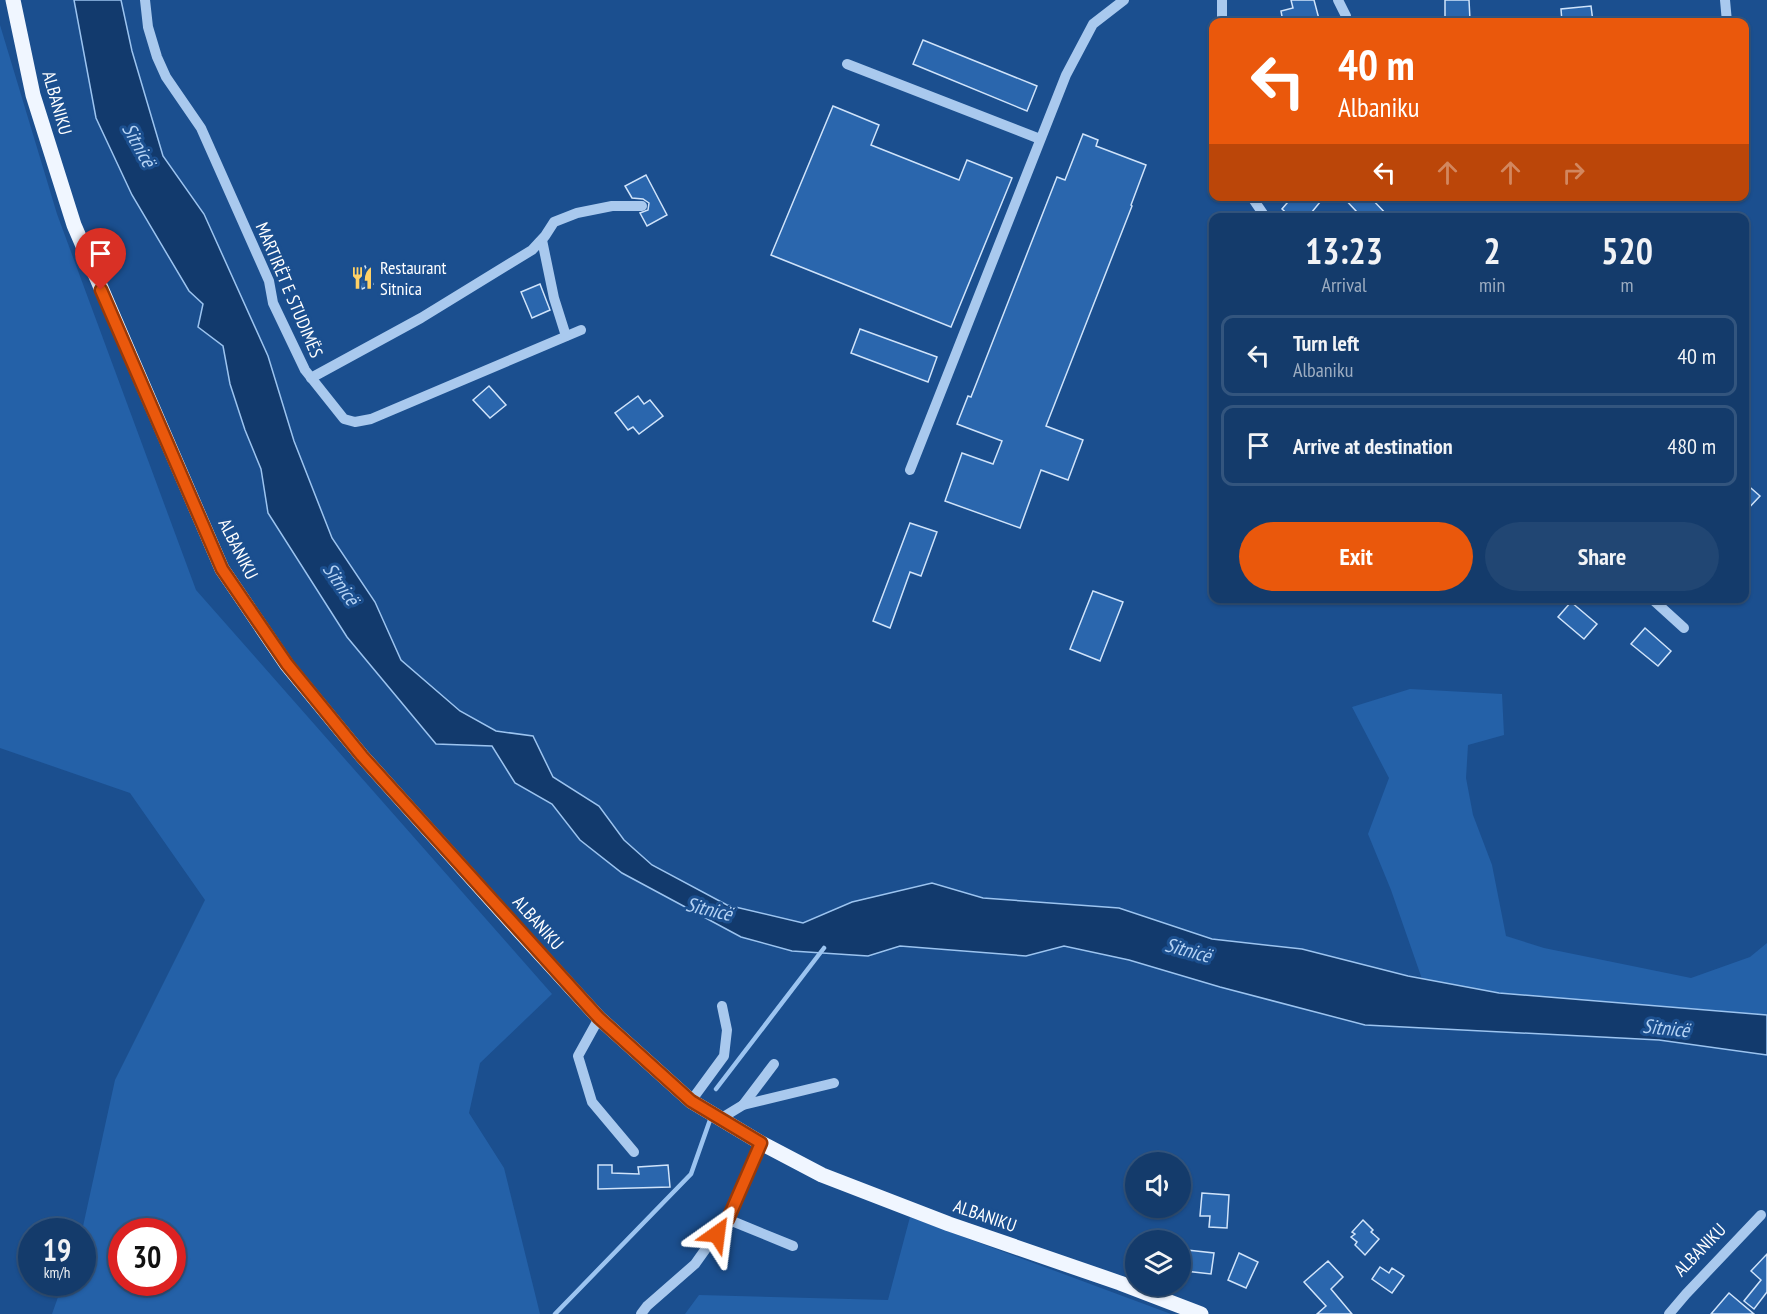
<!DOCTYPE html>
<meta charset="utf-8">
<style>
:root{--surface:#143b6b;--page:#214673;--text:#f1f3f6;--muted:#9dadc1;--line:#33557e;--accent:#ea580c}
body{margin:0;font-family:"PT Sans Narrow",sans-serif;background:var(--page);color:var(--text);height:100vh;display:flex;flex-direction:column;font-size:22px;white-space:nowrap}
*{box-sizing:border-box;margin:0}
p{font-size:20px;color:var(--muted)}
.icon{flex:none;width:33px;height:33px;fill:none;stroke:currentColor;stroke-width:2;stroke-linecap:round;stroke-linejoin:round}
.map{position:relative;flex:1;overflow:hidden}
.sheet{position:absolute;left:1209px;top:213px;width:540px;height:390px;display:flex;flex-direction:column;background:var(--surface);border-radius:12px;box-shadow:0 2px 4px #0004,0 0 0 2px var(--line)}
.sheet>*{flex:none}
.guide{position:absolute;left:1209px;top:18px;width:540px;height:183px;border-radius:12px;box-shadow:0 2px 4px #0004,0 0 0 2px var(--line);background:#ea580c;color:#fff;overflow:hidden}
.controls{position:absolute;left:1125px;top:1152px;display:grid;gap:12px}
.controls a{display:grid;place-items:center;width:66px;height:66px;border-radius:50%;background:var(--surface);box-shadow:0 2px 4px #0004,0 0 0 2px var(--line);font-size:30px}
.speed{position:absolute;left:18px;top:1218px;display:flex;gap:12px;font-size:30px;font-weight:700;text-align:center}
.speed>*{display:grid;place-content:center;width:78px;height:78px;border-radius:50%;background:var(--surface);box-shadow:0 2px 4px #0004,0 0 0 2px var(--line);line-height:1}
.speed small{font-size:15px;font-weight:400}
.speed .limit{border:9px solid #d22;background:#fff;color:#111}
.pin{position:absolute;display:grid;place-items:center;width:51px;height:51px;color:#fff;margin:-62px -26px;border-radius:50% 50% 50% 0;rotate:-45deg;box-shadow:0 0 6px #0007}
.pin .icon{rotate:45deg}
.me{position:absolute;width:66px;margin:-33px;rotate:31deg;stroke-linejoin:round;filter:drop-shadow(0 0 4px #0008)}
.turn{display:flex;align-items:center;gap:21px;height:126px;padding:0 30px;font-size:27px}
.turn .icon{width:78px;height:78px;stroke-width:2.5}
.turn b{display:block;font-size:42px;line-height:51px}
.lanes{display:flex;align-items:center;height:57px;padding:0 30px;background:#0003;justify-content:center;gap:30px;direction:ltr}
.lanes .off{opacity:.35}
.eta{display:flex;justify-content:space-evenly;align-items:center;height:102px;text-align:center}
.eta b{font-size:36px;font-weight:800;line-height:42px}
.button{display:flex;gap:12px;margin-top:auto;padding:12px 30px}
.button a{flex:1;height:69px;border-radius:36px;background:var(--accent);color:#fff;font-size:24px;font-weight:800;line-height:69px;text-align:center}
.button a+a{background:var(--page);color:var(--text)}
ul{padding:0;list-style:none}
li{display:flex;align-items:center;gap:18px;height:81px;margin:0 12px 9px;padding:0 18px;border:3px solid var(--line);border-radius:12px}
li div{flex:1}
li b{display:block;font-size:22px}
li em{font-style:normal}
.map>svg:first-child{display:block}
.green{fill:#2461a8;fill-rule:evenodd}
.water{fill:#123a6d;stroke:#9cc4f0;stroke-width:1.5}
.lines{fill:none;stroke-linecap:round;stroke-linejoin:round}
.stream{stroke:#9cc4f0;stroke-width:4.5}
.building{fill:#2a66ad;stroke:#cfe3fa;stroke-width:1.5}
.minor{stroke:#a9c9ee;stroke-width:10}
.major{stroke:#f0f6ff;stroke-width:15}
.route-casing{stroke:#983908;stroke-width:15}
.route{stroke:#ea580c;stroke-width:10}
.labels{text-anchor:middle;stroke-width:6;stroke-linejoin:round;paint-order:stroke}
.street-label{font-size:18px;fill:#fff;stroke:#1b4f8f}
.poi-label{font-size:18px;fill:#fff;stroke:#1b4f8f;text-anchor:start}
.water-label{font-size:20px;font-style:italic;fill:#b5d3f5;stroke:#1b4f8f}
</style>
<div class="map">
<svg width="1767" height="1314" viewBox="0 0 1767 1314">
<rect width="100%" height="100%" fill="#1b4f8f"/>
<g class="green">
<path d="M0,25L57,214L196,590L552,994L480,1063L469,1113L504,1168L540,1314H52L63,1283L82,1282V1231L115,1080L205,900L130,793L0,748ZM122,1232H172V1282H122Z"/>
<path d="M1410,689L1502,694L1504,735L1468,745L1466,778L1473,815L1492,865L1506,936L1544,948L1691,978L1750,957L1767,943V1015L1499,993L1422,979L1391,890L1368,834L1389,778L1352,707Z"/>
<path d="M910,1217L1171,1314H685L699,1295L888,1300Z"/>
</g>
<path class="water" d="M74,0H121L132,51L163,156L204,214L268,356L294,441L332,538L375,602L401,660L460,711L496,731L533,736L553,777L599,806L624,840L652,865L727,905L803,923L852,902L932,883L983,898L1119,908L1212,939L1302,949L1408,976L1499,993L1767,1015V1055L1659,1040L1365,1025L1220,987L1129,960L1064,946L1026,956L900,946L868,956L792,951L741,937L622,873L580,840L552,804L515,783L492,746L436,744L347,637L268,513L261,469L245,430L230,384L223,346L198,327L203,304L189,291L132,195L96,118Z"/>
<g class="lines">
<g class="stream">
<path d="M716,1089L824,948"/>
<path d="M555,1314L691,1174L710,1120"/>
</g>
</g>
<g class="building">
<path d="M1291,0H1314L1319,19L1306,22H1283L1281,11L1293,8Z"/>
<path d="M1445,0H1469L1470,20L1445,21Z"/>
<path d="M1591,6L1593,22H1562L1561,9Z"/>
<path d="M923,40L1037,86L1027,111L913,64Z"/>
<path d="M833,106L879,125L871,145L959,180L967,160L1012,178L951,327L771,255Z"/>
<path d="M1083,134L1098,140L1096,146L1146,165L1131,205L1132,206L1046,426L1083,440L1068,480L1041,470L1020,528L945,501L962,453L993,464L1002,441L957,424L968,396L971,397L1057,177L1065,180Z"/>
<path d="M646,175L667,215L647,226L640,213L648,210L649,203L643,199L632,198L625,186Z"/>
<path d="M1293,196H1325L1307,218H1292L1282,209Z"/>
<path d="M1342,196H1369L1390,218H1352L1357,212Z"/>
<path d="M365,266L373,284L362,289L354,271Z"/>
<path d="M540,284L550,310L532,318L521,292Z"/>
<path d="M860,329L937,357L928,382L851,353Z"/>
<path d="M489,386L506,405L490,418L473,400Z"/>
<path d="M638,396L644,404L650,400L663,416L639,434L633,427L628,430L615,413Z"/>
<path d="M1744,482L1760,496L1744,513Z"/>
<path d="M910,523L937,532L921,576L910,572L890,628L873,621Z"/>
<path d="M1093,591L1123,602L1100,661L1070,649Z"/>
<path d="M1571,602L1597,624L1584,639L1558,617Z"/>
<path d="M1645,628L1671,651L1658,666L1631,644Z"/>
<path d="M598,1165H612V1173L639,1174L638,1167L668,1165L670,1187L598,1189Z"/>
<path d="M1202,1193L1229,1195L1227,1228L1209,1227L1210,1216H1200Z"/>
<path d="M1363,1220L1373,1230L1371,1232L1379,1239L1365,1255L1355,1245L1357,1242L1351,1237L1355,1234L1352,1232Z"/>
<path d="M1187,1250L1214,1253L1211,1274L1185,1271Z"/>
<path d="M1239,1253L1258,1262L1246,1288L1228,1280Z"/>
<path d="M1767,1254V1292L1754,1309L1744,1301L1761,1280L1751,1271Z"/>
<path d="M1328,1261L1343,1277L1331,1289L1352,1314H1317L1326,1306L1304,1282Z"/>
<path d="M1380,1267L1389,1273L1392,1268L1404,1276L1392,1293L1372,1279Z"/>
<path d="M1729,1293L1754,1314H1711Z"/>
</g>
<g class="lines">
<g class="minor">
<path d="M145,0L148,27L157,57L166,77L201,128L269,281L273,303L305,370L344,419L355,422L371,419L581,330"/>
<path d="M1338,0L1346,16"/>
<path d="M1725,0L1727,22"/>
<path d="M1222,22V0"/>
<path d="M847,64L1040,139"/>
<path d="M1251,196L1266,218"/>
<path d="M542,240L554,298L566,336"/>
<path d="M311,378L421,318L532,250L545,236L554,222L577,213L612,206H642"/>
<path d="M910,470L1066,75L1093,24L1124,0"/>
<path d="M1651,598L1684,628"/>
<path d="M599,1018L578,1056L592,1102L634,1152"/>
<path d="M691,1101L724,1056L727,1030L722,1006"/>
<path d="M743,1105L774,1064"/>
<path d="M720,1119L743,1105L834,1083"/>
<path d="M761,1143L727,1219L793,1246"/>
<path d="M641,1314L647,1306L695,1264L727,1219"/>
<path d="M1669,1314L1686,1294L1761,1215"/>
</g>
<path class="major" d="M13,0L33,95L74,225L222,569L287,665L362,756L521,933L599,1018L691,1101L761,1143L822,1175L949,1224L1120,1283L1201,1314"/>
</g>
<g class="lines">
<g class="route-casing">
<path id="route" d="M101,290L222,569L287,664L362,756L599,1018L691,1101L761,1143L728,1219L717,1234"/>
</g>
<use href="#route" class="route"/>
</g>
<defs>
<g id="restaurant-bare" transform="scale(1.8)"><path d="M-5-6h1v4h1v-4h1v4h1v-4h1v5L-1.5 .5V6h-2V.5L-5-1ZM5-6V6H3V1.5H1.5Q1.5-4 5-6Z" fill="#ffd166" stroke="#1b4f8f" stroke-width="2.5" paint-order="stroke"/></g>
</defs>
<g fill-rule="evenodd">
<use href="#restaurant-bare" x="362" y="278"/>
</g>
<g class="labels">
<g class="street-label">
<text transform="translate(57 103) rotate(74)" y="6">ALBANIKU</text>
<text transform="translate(289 290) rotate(67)" y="6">MARTIRËT E STUDIMËS</text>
<text transform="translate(238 549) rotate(63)" y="6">ALBANIKU</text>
<text transform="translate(538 923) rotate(48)" y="6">ALBANIKU</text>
<text transform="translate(985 1216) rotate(19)" y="6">ALBANIKU</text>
<text transform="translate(1700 1250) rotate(-46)" y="6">ALBANIKU</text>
</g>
<g class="poi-label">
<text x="380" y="274">Restaurant<tspan x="380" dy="21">Sitnica</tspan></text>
</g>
<g class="water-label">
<text transform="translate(139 145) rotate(61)" y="7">Sitnicë</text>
<text transform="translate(341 584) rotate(55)" y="7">Sitnicë</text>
<text transform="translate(709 909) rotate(13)" y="7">Sitnicë</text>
<text transform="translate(1188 950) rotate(15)" y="7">Sitnicë</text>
<text transform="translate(1666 1028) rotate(6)" y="7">Sitnicë</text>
</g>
</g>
</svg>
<div class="controls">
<a><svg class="icon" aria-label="sound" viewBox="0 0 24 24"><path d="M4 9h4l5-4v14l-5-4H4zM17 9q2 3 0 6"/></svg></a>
<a><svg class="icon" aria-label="layers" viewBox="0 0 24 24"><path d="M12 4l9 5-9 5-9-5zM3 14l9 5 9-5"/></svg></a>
</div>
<div class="speed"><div>19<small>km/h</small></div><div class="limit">30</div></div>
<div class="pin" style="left:101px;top:290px;background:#d93025"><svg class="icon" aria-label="arrive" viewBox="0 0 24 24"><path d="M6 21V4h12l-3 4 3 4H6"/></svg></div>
<svg class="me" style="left:717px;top:1234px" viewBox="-20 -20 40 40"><path d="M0-17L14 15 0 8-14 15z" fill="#ea580c" stroke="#fff" stroke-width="4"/></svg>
<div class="guide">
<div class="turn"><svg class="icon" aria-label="left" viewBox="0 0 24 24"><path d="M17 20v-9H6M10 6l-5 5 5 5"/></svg><div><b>40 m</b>Albaniku</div></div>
<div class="lanes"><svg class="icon" aria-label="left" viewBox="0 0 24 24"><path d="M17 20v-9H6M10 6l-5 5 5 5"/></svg><svg class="icon off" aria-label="ahead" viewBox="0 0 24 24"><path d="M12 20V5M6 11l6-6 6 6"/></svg><svg class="icon off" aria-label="ahead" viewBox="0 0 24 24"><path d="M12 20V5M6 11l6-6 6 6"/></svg><svg class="icon off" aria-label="right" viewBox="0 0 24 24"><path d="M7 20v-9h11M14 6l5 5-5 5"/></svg></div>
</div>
<section class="sheet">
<div class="eta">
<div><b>13:23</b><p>Arrival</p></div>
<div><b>2</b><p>min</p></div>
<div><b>520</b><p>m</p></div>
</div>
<ul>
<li><svg class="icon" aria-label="left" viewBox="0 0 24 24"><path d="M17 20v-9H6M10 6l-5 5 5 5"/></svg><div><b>Turn left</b><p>Albaniku</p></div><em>40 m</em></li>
<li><svg class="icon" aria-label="arrive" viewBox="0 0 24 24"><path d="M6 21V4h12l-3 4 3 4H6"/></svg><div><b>Arrive at destination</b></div><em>480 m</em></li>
</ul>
<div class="button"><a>Exit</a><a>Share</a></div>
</section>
</div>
